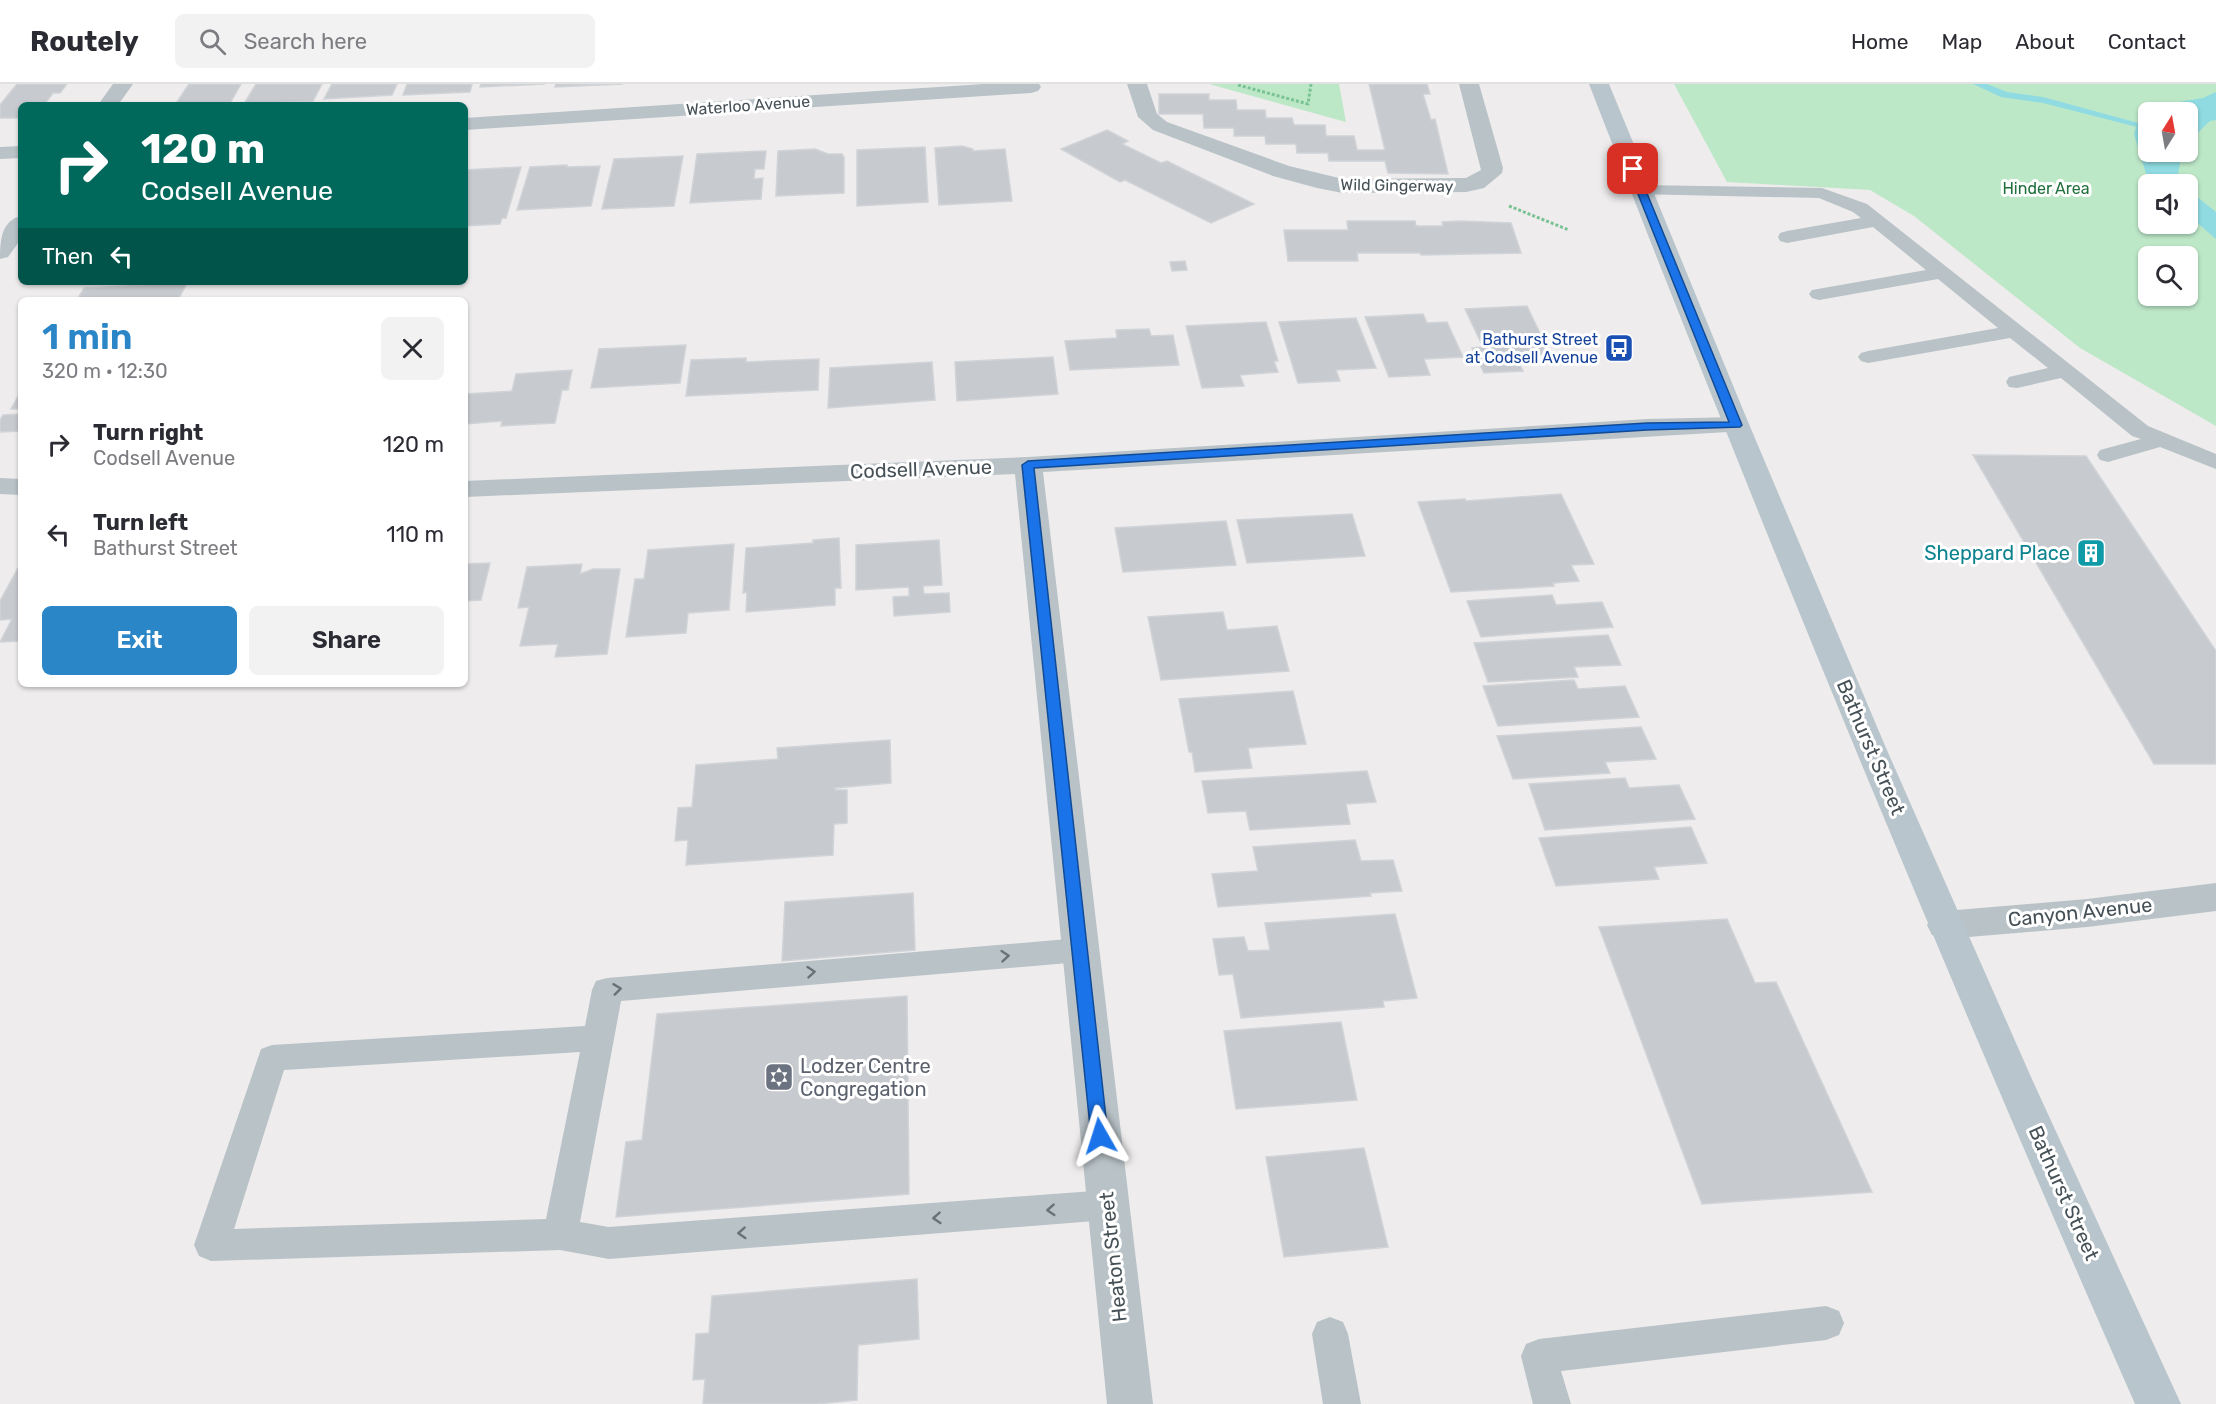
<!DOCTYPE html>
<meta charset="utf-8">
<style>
:root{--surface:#fff;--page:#f2f2f3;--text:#2b2b33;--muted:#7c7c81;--line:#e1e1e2;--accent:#2b86c8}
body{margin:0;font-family:Rubik,sans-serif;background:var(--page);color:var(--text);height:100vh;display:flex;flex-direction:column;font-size:22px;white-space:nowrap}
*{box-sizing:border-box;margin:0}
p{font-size:20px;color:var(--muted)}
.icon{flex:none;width:33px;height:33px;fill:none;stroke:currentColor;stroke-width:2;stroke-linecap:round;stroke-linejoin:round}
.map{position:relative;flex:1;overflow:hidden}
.panel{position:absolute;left:18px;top:213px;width:450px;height:390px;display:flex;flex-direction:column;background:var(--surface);border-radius:9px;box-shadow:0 2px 4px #0004}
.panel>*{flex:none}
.guide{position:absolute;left:18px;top:18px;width:450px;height:183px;border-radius:9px;box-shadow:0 2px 4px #0004;background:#00695c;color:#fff;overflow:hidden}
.needle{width:39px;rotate:11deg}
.tools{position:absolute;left:2138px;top:18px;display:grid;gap:12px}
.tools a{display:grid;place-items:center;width:60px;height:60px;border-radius:9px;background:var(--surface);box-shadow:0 2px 4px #0004;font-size:30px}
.pin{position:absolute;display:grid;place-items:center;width:51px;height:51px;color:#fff;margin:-26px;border-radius:12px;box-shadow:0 3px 9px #0006}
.me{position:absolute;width:66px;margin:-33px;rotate:354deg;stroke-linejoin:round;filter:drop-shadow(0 0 4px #0008)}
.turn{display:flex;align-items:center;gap:21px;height:126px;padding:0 24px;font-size:27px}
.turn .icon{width:78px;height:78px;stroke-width:2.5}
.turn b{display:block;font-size:42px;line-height:51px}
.then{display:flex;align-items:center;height:57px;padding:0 24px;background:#0003;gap:12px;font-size:22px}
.round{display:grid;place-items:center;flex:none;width:63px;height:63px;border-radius:9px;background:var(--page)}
.headline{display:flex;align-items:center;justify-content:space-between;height:102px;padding:0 24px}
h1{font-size:36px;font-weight:600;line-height:45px;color:var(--accent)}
.action{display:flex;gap:12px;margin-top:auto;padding:12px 24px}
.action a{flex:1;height:69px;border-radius:9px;background:var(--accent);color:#fff;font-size:24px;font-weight:600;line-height:69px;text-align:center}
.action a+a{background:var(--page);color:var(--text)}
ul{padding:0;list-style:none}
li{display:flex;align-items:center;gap:18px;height:90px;padding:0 24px}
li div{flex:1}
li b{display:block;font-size:22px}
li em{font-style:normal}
header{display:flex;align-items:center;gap:36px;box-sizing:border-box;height:84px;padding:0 30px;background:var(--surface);border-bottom:2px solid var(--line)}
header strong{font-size:28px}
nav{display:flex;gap:33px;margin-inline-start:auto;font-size:21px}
.search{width:420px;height:54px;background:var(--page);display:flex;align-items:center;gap:15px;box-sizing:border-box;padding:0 21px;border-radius:9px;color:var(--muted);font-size:22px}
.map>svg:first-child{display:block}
.green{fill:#bde8c8;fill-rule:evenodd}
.water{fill:#8fdbe1}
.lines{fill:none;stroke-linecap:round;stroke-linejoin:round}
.stream{fill:#8fdbe1;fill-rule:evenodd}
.building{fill:#c7cace;stroke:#d0d3d7;stroke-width:1.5}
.path{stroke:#79c294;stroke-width:3;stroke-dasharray:3 2;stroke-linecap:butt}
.service{fill:#b8c2c7;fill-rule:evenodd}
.minor{fill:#b8c2c7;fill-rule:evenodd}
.secondary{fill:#b9c5cc;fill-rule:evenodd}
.oneway{stroke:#687379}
.route{fill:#1a73e8;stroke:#114b97;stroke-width:1.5}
.labels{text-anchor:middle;stroke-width:6;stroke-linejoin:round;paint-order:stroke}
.far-street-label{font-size:16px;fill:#465157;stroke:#fff}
.far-park-label{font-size:16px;fill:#206f3c;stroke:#fff}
.far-transit-label{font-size:16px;fill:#164399;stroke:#fff;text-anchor:end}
.street-label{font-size:20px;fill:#465157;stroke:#fff}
.culture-label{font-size:20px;fill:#0d838f;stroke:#fff;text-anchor:end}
.worship-label{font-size:20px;fill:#5b616d;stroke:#fff;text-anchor:start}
</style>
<header>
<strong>Routely</strong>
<div class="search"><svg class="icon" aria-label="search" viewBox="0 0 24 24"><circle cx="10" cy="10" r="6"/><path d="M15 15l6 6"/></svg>Search here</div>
<nav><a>Home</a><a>Map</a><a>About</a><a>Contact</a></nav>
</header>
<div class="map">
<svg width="2216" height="1320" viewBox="0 0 2216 1320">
<rect width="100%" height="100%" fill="#eeecec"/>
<g class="green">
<path d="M1209,0H1339L1346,38Z"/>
<path d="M1674,0H2216V342L2080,264L1914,132L1870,106L1727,98ZM2148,28H2187V68H2148ZM2148,100H2187V140H2148ZM2148,172H2187V212H2148Z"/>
</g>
<g class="water">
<path d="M2216,8V36L2210,37L2187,59V28H2160L2172,19L2203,14Z"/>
<path d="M2148,38V68H2182L2177,96L2182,100H2156L2147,93L2134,50L2137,40Z"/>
<path d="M2187,105L2216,128V155L2187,130Z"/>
</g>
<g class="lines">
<path class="stream" d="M1973,0H1987L2007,8L2043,13L2142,40L2137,43L2043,19L2001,13Z"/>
</g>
<g class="building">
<path d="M17,0H67L60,9H53L44,21H21V34H0V21Z"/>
<path d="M189,0H241L229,21H175Z"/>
<path d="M256,0H322L313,17L244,20Z"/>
<path d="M332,0H397L392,11L324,15Z"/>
<path d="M407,0H472L470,8L403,11Z"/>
<path d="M481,0H545L480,3Z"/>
<path d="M556,0H623L555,3Z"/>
<path d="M1369,0H1427L1430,10H1423L1431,36L1435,35L1448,90L1388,89L1385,77H1329L1328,69H1297L1296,60H1266L1265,52H1234V44H1204L1203,30H1159V10H1209V16H1236L1237,26H1265L1266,34H1292L1294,41H1325L1326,52H1354L1357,66H1385Z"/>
<path d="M1107,46L1128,57L1122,60L1161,79L1167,77L1254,120L1211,139L1125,96L1120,98L1061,65Z"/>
<path d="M962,62L973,65V67L1005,65L1012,117L939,121L935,64Z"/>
<path d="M925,63L928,118L857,122V66Z"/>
<path d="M815,65L828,70H842L844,73V109L776,112L778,67Z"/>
<path d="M766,67L764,85H755L754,95L763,94L761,115L690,119L697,70Z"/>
<path d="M683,72L674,122L602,125L614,75Z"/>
<path d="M567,81V83L600,82L591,122L517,126L530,83Z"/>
<path d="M521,83L506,134H502L500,140L465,142V86Z"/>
<path d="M1347,137H1415L1416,142H1443L1442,138L1460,137L1511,139L1521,169L1421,171L1420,169H1357L1358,177H1288L1284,146H1348Z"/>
<path d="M1185,177L1187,186L1172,187L1170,178Z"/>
<path d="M187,199L178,216H77L84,204Z"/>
<path d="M1527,222L1550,270L1515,272L1523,287L1484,289L1472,264L1483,263L1465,225Z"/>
<path d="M1423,230L1427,239L1447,238L1463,273L1424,275L1430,291L1389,293L1365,233Z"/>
<path d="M1356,234L1376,284L1336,286L1340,297L1298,299L1279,238Z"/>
<path d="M1266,238L1278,277H1274L1278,288L1240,291L1244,302L1202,304L1186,242Z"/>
<path d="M1149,245L1151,252L1173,251L1179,281L1070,286L1065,257L1117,254L1116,246Z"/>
<path d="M686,261L680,299L591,304L599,265Z"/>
<path d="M1053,273L1058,310L957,317L955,278Z"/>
<path d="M746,274V278L819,275L818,306L686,312L691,276Z"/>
<path d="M932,278L935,316L828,324L830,284Z"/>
<path d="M572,286L568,306H562L555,339L501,342L502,337L465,340L467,310L512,307L516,290Z"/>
<path d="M21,307V325H11Z"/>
<path d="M21,330V347L0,348V336L3,331Z"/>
<path d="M1973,371L2086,372L2216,567V680H2154Z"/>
<path d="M1561,410L1594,480L1571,481L1579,497L1553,499L1554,502L1451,508L1418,418L1465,415L1466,417Z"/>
<path d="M1352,430L1365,472L1247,479L1237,436Z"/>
<path d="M1226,437L1236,481L1123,488L1115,444Z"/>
<path d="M839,454L841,504H835V521L746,528L747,508L743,509L746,464L813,459V456Z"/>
<path d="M939,456L942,501L923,502L924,510L949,509L950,528L894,532L893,513L909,512V503L856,506V461Z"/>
<path d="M734,460L729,526L688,529L686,549L626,553L635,495H644L648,466Z"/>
<path d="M490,479L481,516L465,517V480Z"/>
<path d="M582,480L580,490L593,485H620L607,570L555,573L558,560L520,562L529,523L518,524L527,483Z"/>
<path d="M18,484H21V557L0,558L12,535L0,536V517Z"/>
<path d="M1552,511L1556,521L1602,518L1613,543L1481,553L1467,517Z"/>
<path d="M1223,528L1227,546L1277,542L1289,587L1161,596L1148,533Z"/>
<path d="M1608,551L1621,581L1574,583L1578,593L1488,598L1474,559Z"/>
<path d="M1574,596L1578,605L1625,602L1639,633L1498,642L1483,602Z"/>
<path d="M1293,607L1306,660L1248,664L1252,684L1195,688L1192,668H1189L1179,615Z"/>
<path d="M1641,643L1656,675L1605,678L1610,689L1513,695L1497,652Z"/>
<path d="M890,656L891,699L835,704V706H847V739L834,740L833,771L686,781L688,756L675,757L678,724L692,723L696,681L778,675L777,664Z"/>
<path d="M1367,687L1376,718L1346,720L1350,740L1250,746L1246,727L1208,729L1202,697Z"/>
<path d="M1625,694L1629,704L1679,701L1695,735L1545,746L1529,700Z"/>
<path d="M1691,743L1707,779L1654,783L1659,795L1556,802L1539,754Z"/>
<path d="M1355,756L1361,777L1393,776L1402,807L1370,809L1371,812L1218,823L1212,790L1258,787L1253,763Z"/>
<path d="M913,809L915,866L782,877L785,818Z"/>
<path d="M1395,830L1417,914L1383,917L1384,923L1241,934L1233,890L1219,891L1213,855L1244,853L1248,867L1270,866L1265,839Z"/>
<path d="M1727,835L1755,899L1776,898L1872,1108L1702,1120L1599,843Z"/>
<path d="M907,912L909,1110L616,1133L626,1058L642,1056L657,930Z"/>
<path d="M1341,938L1357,1016L1236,1025L1224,947Z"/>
<path d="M1364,1064L1388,1163L1284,1173L1266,1073Z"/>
<path d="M917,1195L919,1255L858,1261L857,1316L817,1320H703L705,1295L693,1296L696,1250L709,1249L712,1212Z"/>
</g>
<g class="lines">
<g class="path">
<path d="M1238,1L1308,20L1311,0"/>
<path d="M1509,122L1569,146"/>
</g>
<g class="service">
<path d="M1641,101L1822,104L1867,120L2148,342L2216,370V385L2160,363L2108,378L2100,376L2097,371L2100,366L2141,355L2132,352L2061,294L2017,304L2009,303L2006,298L2009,293L2048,284L2010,254L1868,279L1861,277L1858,273L1861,269L1868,267L1998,244L1938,195L1819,216L1812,214L1809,210L1812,206L1926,186L1873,143L1787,159L1780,157L1778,153L1780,149L1787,147L1861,134L1853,128L1819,114L1635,110L1632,106L1635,102Z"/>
<path d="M1080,854L1091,858L1095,866L1091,874L1080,878L621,917L580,1138L609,1143L1107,1106L1119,1110L1124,1121L1119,1132L1107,1136L609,1175L560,1166L211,1177L199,1172L194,1161L261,965L272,961L585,942L592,906L596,897L607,894ZM580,968L546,1135L234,1145L284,986Z"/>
<path d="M1826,1222L1839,1227L1844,1239L1839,1251L1826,1256L1561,1287L1571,1320H1533L1521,1272L1526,1260L1539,1255Z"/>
<path d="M1330,1233L1343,1238L1348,1250L1361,1320H1323L1312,1250L1317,1238Z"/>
</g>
<g class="minor">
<path d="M113,0H133L118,21H98Z"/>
<path d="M984,0H1039L1041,3L1038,7L1031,9L465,46V34Z"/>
<path d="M1127,0H1147L1157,30L1167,38L1289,82L1343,95L1466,94L1481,86L1459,0H1479L1503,84L1502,89L1484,104L1466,108L1343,109L1317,104L1273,92L1153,46L1138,33Z"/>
<path d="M21,62V74L0,75V63Z"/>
<path d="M21,132V155L8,173L0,175C0,157 1,137 21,132Z"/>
<path d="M1736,333L1745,335L1749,341L1745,347L1043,388L1153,1320H1107L1015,390L465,413V397L1028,373L1647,335Z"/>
<path d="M0,394L21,395V411L0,410Z"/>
<path d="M2216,799V827L2087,843L1945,855L1932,851L1927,841L1932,831L1945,827L2087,815Z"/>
</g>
<path class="secondary" d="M1589,0H1609L1746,333L1886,664L2031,993L2181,1320H2135C1943,884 1761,444 1589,0Z"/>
</g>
<defs><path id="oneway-chevron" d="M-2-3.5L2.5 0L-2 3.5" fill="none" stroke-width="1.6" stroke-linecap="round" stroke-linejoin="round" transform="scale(1.5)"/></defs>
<g class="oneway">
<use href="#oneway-chevron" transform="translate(1005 872) rotate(-5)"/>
<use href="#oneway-chevron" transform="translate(811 888) rotate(-5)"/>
<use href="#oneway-chevron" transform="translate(617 905) rotate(-7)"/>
<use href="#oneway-chevron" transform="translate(1051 1126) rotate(176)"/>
<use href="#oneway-chevron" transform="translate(937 1134) rotate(176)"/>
<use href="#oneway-chevron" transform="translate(742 1149) rotate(176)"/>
</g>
<path class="route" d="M1633,82L1637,85L1742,341L1740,343L1647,346L1034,384L1108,1052L1106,1057L1100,1059L1094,1057L1091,1052L1022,381L1028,377L1647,339L1729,338L1628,85Z"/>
<defs>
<g id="bus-square" transform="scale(1.5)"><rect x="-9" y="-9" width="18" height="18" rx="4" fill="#1a4fb4" stroke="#fff"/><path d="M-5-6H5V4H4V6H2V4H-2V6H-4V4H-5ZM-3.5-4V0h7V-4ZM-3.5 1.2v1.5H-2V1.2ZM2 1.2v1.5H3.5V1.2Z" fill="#fff"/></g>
<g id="building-square" transform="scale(1.5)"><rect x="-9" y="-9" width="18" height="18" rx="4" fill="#0f9aa8" stroke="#fff"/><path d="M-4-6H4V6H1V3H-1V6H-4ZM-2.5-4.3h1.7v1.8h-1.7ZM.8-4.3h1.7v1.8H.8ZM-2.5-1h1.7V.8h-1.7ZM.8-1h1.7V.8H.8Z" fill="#fff"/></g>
<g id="synagogue-square" transform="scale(1.5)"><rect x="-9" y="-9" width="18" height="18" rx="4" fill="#6b7280" stroke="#fff"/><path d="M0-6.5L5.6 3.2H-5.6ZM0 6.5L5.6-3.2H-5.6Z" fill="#fff"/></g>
</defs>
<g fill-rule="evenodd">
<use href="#bus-square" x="1619" y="264"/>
<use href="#building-square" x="2091" y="469"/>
<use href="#synagogue-square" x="779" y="993"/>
</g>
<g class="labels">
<g class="far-street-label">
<text transform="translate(748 21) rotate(-4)" y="6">Waterloo Avenue</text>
<text transform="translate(1397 101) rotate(1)" y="6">Wild Gingerway</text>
</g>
<g class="far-park-label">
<text x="2046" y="110">Hinder Area</text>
</g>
<g class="far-transit-label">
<text x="1598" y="261">Bathurst Street<tspan x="1598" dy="18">at Codsell Avenue</tspan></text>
</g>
<g class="street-label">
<text transform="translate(921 385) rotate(-2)" y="7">Codsell Avenue</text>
<text transform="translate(1871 663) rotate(67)" y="7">Bathurst Street</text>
<text transform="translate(2080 828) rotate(-6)" y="7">Canyon Avenue</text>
<text transform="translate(2064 1109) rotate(66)" y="7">Bathurst Street</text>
<text transform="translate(1113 1173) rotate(-96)" y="7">Heaton Street</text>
</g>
<g class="culture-label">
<text x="2070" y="476">Sheppard Place</text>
</g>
<g class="worship-label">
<text x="800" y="989">Lodzer Centre<tspan x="800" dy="23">Congregation</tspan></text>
</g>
</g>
</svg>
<div class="tools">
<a><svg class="needle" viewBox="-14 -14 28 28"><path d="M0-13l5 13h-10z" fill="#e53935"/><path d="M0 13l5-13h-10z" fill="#7c7c81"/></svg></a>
<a><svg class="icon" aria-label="sound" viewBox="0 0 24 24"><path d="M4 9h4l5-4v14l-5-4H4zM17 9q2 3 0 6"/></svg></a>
<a><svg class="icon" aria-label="search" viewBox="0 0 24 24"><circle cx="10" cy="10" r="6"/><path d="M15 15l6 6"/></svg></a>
</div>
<div class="pin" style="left:1633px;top:85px;background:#d93025"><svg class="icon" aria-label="arrive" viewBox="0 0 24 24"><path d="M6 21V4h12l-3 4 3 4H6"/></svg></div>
<svg class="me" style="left:1100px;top:1052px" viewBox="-20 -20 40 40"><path d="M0-17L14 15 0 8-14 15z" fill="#1a73e8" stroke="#fff" stroke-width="4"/></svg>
<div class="guide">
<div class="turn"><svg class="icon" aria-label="right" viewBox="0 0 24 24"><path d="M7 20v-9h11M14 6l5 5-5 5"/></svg><div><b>120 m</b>Codsell Avenue</div></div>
<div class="then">Then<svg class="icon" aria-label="left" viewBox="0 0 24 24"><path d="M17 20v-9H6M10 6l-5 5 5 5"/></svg></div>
</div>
<section class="panel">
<div class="headline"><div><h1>1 min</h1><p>320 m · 12:30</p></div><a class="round"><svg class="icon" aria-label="close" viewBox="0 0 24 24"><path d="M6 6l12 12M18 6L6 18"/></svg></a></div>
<ul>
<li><svg class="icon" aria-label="right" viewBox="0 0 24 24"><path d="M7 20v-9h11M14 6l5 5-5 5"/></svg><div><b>Turn right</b><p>Codsell Avenue</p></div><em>120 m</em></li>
<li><svg class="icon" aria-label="left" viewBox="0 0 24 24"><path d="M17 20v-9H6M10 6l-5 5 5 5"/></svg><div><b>Turn left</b><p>Bathurst Street</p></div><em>110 m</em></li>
</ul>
<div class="action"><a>Exit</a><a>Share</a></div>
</section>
</div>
